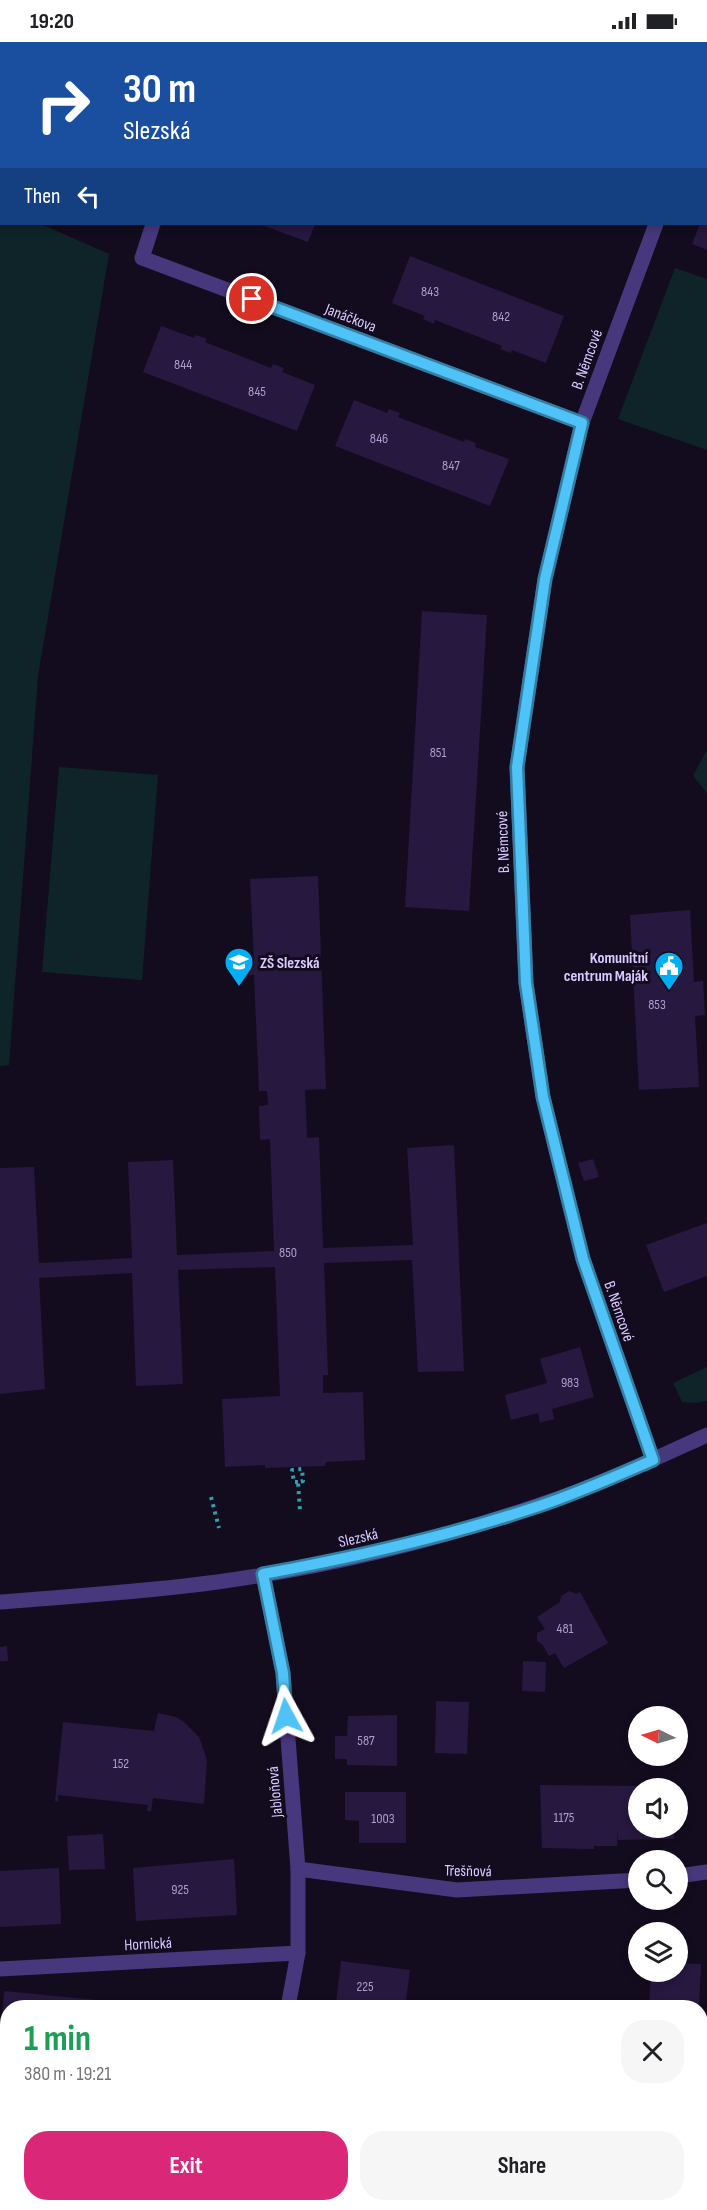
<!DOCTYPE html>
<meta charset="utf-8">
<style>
:root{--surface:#fff;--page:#f6f6f6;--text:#202124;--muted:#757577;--accent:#db2777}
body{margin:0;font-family:"Sofia Sans Condensed",sans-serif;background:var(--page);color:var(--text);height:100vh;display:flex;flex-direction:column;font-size:22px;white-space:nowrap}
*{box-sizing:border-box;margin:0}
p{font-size:20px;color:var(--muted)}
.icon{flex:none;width:33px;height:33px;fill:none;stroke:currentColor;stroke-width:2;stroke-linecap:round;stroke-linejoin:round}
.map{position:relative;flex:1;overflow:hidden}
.side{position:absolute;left:0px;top:1958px;width:708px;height:212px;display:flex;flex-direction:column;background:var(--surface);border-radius:24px 24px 0 0;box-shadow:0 3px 9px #0003}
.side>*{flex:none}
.guide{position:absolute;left:0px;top:0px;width:708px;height:183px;box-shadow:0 3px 9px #0003;background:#1a4fa0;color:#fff;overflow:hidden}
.needle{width:39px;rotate:275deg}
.buttons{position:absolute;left:628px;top:1664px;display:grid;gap:12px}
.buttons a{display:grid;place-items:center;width:60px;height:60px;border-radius:50%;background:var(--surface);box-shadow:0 3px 9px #0003;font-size:30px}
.pin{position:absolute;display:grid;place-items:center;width:51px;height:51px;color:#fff;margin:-26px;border:3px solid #fff;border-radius:50%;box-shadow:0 2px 6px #0007}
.me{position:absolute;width:66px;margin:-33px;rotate:355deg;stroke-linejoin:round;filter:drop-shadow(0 0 4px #0008)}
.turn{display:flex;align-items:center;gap:21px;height:126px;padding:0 24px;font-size:27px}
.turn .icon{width:78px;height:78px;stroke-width:2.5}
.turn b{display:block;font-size:42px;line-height:51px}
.then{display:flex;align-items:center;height:57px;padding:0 24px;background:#0003;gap:12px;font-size:22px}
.round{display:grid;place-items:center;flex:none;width:63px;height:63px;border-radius:24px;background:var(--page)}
.overview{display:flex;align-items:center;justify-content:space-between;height:102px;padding:0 24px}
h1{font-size:36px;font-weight:700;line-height:45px;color:#1e9e55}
.primary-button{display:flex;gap:12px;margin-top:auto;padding:12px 24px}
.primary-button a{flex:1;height:69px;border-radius:24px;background:var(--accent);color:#fff;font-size:24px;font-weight:700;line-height:69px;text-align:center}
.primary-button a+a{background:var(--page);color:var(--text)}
.status{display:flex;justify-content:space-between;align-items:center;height:42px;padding:0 30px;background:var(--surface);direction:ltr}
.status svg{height:16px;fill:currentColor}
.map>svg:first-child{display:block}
.green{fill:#0f2428}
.building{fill:#27183f}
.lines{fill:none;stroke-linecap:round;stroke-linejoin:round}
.path{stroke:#2d9faf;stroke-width:4;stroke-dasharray:3 4.5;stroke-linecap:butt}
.minor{stroke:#47377d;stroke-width:15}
.route-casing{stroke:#337fa1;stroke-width:15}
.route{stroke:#4fc3f7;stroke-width:10}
.labels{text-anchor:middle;stroke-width:6;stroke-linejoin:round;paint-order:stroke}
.number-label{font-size:14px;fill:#ac9dcf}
.street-label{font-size:16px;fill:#d9c9ff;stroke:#130c1e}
.poi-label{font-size:16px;font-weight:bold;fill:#d9c9ff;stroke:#130c1e;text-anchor:end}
</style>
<div class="status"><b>19:20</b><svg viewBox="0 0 49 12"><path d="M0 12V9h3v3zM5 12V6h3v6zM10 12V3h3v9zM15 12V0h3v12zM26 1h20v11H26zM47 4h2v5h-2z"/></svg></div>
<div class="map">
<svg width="707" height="2168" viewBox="0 0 707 2168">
<rect width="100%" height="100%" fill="#130c1e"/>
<g class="green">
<path d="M0,163L2,182H41L109,212L38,634L9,1023L0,1024Z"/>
<path d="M675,226L707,237V408L618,377Z"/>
<path d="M707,707V751L693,734Z"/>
<path d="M59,725L158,733L142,938L42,930Z"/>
<path d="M707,1325V1359L695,1361L682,1360L673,1341Z"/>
</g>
<g class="building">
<path d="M259,182H315L308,200Z"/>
<path d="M700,182H707V208L692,202Z"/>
<path d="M410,214L564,274L546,321L512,308L511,311L500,307L502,304L435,278L434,282L423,277L425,274L392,261Z"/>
<path d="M161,284L194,296L196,293L207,297L205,300L271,326L273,322L284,326L282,330L315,343L297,389L143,330Z"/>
<path d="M354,358L387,371L389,367L400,371L398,375L464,400L465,397L476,401L475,405L509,417L490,464L335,404Z"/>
<path d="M422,569L487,573L469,869L405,865Z"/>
<path d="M318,834L326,1047L305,1048L307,1096L319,1095L323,1206L413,1203L407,1106L454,1103L464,1329L418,1330L412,1218L324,1221L328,1333H323V1351L363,1350L365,1418L326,1420L325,1424L265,1426V1423L225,1425L222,1357L280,1354L275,1225L178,1228L183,1342L136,1344L132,1231L39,1236L45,1347L0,1352V1126L34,1125L39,1221L132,1216L128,1120L173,1118L177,1213L274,1209L270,1097L260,1098L259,1064L268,1063L267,1049H259L254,933L233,934V921L254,920L250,837Z"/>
<path d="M690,868L694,940L703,939L705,973L695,974L699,1045L639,1048L630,873Z"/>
<path d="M593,1117L599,1135L584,1139L578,1121Z"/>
<path d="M707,1181V1234L664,1250L646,1203Z"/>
<path d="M580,1305L594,1355L552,1367L554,1377L540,1381L538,1371L511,1378L505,1353L547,1341L540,1317Z"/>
<path d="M569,1549L576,1552L580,1550L608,1601L564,1626L555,1611L549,1614L543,1603L537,1599V1591L545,1587L537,1575L560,1560L561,1554Z"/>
<path d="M7,1604L8,1619H0V1605Z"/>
<path d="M523,1619L546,1620L545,1650L522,1649Z"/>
<path d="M436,1659L469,1660L467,1712L435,1711Z"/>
<path d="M158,1671L176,1675L184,1680L199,1695L207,1718L204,1762L153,1756L151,1769H147L148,1763L58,1753V1760L55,1759L63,1680L154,1689Z"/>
<path d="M397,1673V1724L347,1723V1717H335V1694H347L348,1674Z"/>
<path d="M540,1743L639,1744V1785H674V1797L618,1798V1786L617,1804H594V1807L542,1806Z"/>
<path d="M345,1750H406V1801H359V1779L345,1778Z"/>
<path d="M103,1792L105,1827L69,1828L67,1794Z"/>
<path d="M234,1817L237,1873L136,1879L133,1826Z"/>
<path d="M59,1826L61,1882L0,1885V1829Z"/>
<path d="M341,1919L410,1928L405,1965H371L336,1961Z"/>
<path d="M678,1921L701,1922L699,1965H649L651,1929H678Z"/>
<path d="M4,1949L148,1963V1965H8V2006L0,2005Z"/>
<path d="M36,2162H69V2166L51,2164V2168H36Z"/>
<path d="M298,2162H332L379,2165V2168H298Z"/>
</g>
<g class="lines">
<g class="path">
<path d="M298,1440H294L292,1428L302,1427L303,1439L298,1440L300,1469"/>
<path d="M211,1455L219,1486"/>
</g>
<g class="minor">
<path d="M515,0L519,2"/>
<path d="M212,2L213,0"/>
<path d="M706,71H707"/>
<path d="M153,182L142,216L582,381"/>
<path d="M653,1418L583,1217L543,1055L526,941L517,725L545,537L582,381L656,182"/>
<path d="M263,1532L283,1631L298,1827V1911L288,1965"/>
<path d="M0,1560C72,1554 145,1550 217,1540C326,1525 435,1499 539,1463C597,1444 652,1418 707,1393"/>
<path d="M298,1827L457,1848L639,1838"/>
<path d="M678,1834L707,1830"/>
<path d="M0,1927L298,1911"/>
<path d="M251,2168L252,2162"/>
</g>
</g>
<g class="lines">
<g class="route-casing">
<path id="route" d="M252,257L582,381L545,537L517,725L526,941L543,1055L583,1217L653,1418C616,1434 578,1451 539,1464C449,1494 357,1515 263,1532L283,1631L286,1674"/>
</g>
<use href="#route" class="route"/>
</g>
<defs>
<g id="school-pin" transform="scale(1.5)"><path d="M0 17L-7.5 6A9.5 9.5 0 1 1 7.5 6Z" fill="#00aef4" stroke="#130c1e"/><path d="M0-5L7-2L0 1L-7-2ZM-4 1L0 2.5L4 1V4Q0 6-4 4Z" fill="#fff"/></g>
<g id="civic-pin" transform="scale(1.5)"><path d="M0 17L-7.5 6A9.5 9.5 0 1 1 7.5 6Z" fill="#00aef4" stroke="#130c1e"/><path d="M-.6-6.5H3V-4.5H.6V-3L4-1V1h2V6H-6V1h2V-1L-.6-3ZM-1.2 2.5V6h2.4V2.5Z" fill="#fff"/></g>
</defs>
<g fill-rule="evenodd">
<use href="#school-pin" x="239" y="920"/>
<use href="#civic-pin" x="669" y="924"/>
</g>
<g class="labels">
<g class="number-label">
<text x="430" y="254">843</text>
<text x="501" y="279">842</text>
<text x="183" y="327">844</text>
<text x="257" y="354">845</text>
<text x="379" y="401">846</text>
<text x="451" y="428">847</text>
<text x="438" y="715">851</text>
<text x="657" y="967">853</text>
<text x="288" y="1215">850</text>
<text x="570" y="1345">983</text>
<text x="565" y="1591">481</text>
<text x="366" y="1703">587</text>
<text x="121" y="1726">152</text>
<text x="564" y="1780">1175</text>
<text x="383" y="1781">1003</text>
<text x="180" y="1852">925</text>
<text x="365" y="1949">225</text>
</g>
<g class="street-label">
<text transform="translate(351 275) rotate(21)" y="6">Janáčkova</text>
<text transform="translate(586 317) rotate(-70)" y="6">B. Němcové</text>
<text transform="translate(502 800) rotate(-92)" y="6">B. Němcové</text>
<text transform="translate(620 1269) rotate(71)" y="6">B. Němcové</text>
<text transform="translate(358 1495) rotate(-13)" y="6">Slezská</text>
<text transform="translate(274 1750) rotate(-95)" y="6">Jabloňová</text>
<text transform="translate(468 1828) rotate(1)" y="6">Třešňová</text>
<text transform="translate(148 1901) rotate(-3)" y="6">Hornická</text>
</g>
<g class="poi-label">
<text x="648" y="921">Komunitní<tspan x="648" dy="18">centrum Maják</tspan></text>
<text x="260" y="926" text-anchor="start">ZŠ Slezská</text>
</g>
</g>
</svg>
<div class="buttons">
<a><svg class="needle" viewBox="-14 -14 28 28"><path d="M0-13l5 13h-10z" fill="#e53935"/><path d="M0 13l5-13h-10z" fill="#757577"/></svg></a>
<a><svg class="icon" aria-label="sound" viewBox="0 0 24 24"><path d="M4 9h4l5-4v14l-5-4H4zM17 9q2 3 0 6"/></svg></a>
<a><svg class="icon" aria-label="search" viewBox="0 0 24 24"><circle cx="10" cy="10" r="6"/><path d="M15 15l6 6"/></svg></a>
<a><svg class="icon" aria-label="layers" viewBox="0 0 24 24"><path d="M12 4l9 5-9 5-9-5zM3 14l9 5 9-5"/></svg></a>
</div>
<div class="pin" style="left:252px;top:257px;background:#d93025"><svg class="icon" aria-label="arrive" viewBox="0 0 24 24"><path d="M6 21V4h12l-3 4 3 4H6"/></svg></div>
<svg class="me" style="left:286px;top:1674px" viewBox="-20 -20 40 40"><path d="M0-17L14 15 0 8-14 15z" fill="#4fc3f7" stroke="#fff" stroke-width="4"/></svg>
<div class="guide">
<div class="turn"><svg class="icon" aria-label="right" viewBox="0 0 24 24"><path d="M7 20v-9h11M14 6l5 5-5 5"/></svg><div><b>30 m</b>Slezská</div></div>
<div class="then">Then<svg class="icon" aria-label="left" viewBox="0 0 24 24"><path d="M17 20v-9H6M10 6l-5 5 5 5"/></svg></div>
</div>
<section class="side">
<div class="overview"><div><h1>1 min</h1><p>380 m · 19:21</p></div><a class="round"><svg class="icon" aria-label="close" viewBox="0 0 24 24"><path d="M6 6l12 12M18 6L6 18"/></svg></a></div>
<div class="primary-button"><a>Exit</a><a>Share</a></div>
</section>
</div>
